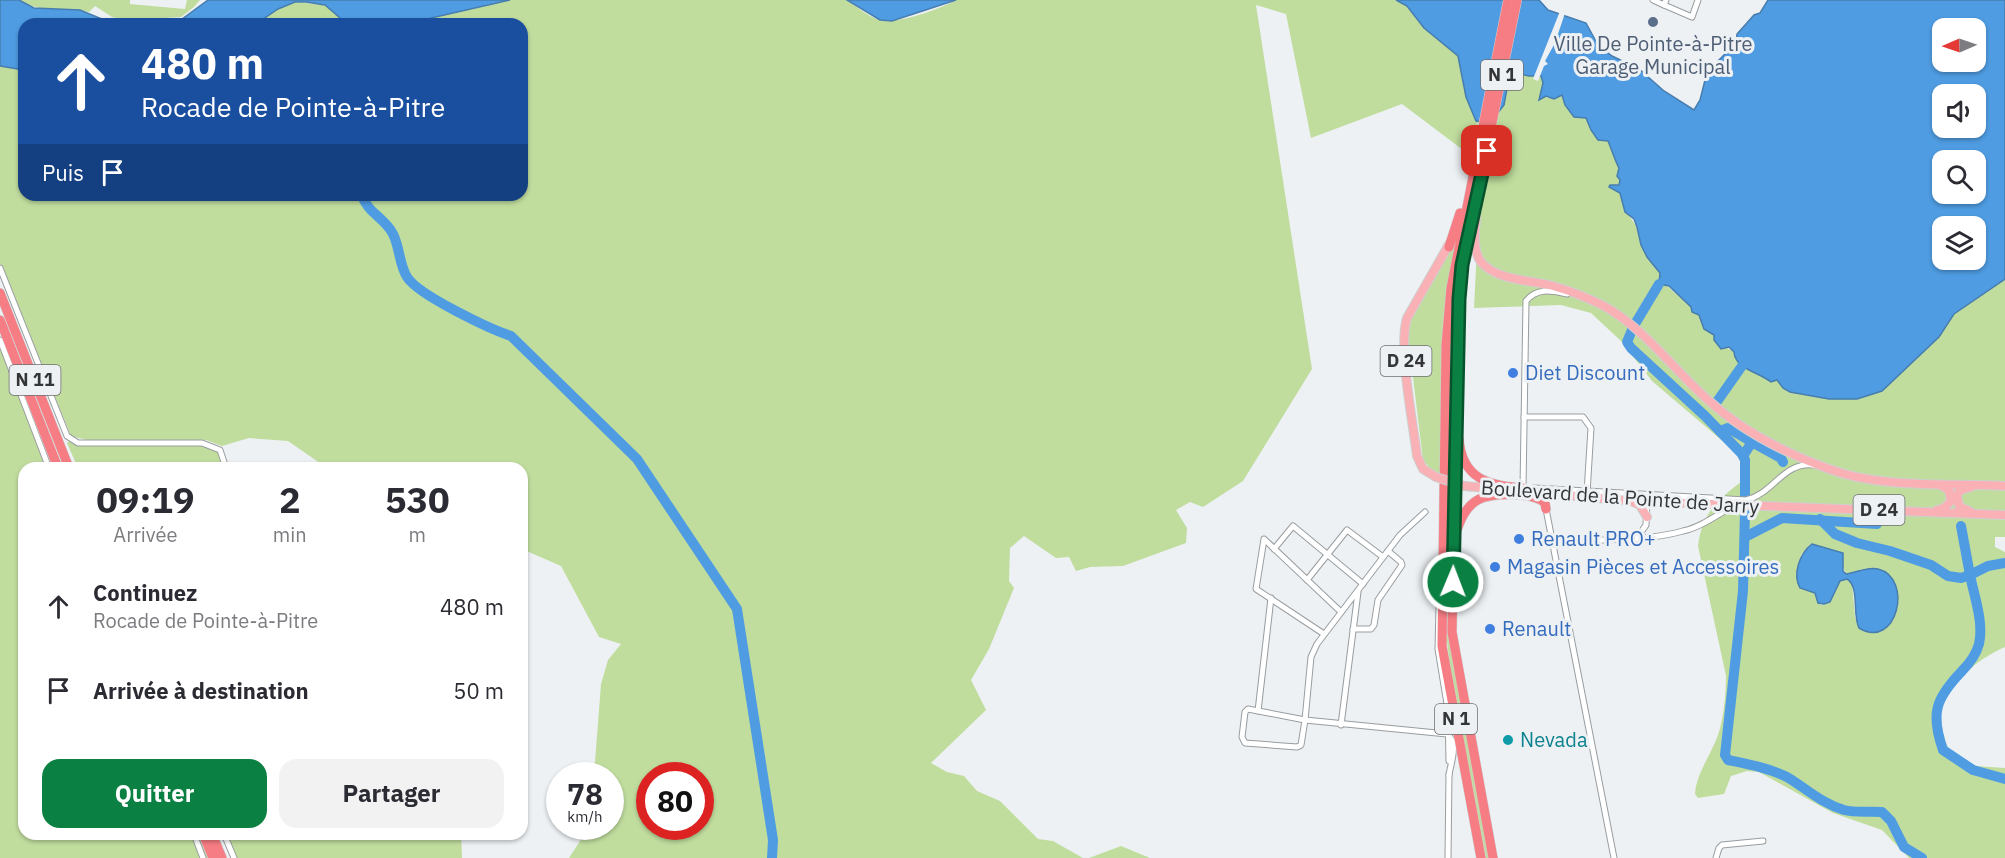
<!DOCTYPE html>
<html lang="fr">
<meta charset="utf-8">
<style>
:root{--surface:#fff;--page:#f2f2f3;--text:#2b2b33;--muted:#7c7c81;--accent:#0b8043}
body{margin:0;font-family:"IBM Plex Sans",sans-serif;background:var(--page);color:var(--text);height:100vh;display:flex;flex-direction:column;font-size:22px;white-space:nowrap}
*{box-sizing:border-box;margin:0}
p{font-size:20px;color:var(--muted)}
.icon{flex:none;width:33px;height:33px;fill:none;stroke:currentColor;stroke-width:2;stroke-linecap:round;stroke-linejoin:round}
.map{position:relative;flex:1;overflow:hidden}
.details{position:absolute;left:18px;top:462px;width:510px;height:378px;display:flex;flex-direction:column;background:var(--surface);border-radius:18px;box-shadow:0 2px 4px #0004}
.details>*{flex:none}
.guide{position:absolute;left:18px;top:18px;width:510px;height:183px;border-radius:18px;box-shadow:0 2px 4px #0004;background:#1a4fa0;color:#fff;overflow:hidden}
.needle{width:39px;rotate:268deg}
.fabs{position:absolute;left:1932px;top:18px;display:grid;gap:12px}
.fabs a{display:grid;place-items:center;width:54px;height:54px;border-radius:12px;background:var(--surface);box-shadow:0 2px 4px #0004;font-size:30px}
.speed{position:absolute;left:546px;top:762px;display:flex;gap:12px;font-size:30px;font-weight:700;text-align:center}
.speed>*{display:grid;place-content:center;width:78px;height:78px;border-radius:50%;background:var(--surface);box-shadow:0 2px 4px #0004;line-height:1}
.speed small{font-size:15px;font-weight:400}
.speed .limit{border:9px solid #d22;background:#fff;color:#111}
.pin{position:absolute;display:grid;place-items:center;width:51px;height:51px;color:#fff;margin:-26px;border-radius:12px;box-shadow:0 3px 9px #0006}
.me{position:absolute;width:66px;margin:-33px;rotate:1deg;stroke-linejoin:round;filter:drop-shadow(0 0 4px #0008)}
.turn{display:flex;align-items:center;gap:21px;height:126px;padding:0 24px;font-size:27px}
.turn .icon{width:78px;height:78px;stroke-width:2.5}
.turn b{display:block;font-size:42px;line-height:51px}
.then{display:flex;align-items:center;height:57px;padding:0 24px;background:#0003;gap:12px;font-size:22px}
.eta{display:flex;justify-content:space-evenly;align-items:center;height:102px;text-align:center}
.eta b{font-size:36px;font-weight:700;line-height:42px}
.cta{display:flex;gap:12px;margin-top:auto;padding:12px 24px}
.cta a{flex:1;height:69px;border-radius:18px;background:var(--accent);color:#fff;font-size:24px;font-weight:700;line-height:69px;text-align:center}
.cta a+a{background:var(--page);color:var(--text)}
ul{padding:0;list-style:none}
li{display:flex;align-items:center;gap:18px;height:84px;padding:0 24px}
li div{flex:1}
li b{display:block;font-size:22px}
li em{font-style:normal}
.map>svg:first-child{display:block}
.green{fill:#c0dd9e;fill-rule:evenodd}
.water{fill:#4f9ce2;stroke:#477daf;stroke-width:1.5;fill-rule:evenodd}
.pier{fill:#edf1f4}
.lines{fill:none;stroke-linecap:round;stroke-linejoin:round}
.river{stroke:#4f9ce2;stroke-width:10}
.street-casing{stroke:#999d9f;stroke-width:7}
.primary-casing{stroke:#cecfcf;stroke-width:10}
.highway-casing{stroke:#cecfcf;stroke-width:10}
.street{stroke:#fff;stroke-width:5}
.primary{stroke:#fab1b5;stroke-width:8}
.highway{stroke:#f77d84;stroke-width:9}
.primary-bridge-casing{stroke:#cecfcf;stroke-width:10;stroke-linecap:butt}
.primary-bridge{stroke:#fab1b5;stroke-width:8}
.route-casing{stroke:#07532c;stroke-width:15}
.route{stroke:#0b8043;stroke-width:10}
.service-dot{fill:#5c6f8a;stroke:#edf1f4;stroke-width:2}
.shop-dot{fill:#3f7fe0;stroke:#edf1f4;stroke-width:2}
.culture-dot{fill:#0f9aa8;stroke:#edf1f4;stroke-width:2}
.labels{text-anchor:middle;stroke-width:6;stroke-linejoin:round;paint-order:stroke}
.shield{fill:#edf1f4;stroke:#6c6d70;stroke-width:1.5}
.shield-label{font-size:18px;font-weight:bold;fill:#343537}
.service-label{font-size:20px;fill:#4e5e75;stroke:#edf1f4}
.shop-label{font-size:20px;fill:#366cbe;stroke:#edf1f4;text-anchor:start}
.street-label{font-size:20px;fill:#343537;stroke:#edf1f4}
.culture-label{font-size:20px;fill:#0d838f;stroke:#edf1f4;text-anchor:start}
</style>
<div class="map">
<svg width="2005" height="858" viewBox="0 0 2005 858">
<rect width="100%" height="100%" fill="#edf1f4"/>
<g class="green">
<path d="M19,0H130V4L185,9L187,0H200L194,7L181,17L128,20L112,17L95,6L89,12C62,6 45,15 19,0Z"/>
<path d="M510,0H847C857,7 868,16 879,20C895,25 941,9 956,0H1395L1407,6L1424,28L1458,56L1464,87L1478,122L1471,156L1402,104L1311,138L1286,14L1256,5L1312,369L1243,481L1203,507L1190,502L1176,510L1187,528L1186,543L1123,566L1090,567L1076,571L1069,557L1056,558L1024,536L1010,548L1009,581L1014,588L989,649L971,680L986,710L931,763L947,772L964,776L977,791L1000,801L1038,839L1053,841L1083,858H569L589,827L610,826V776L594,775L601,684L608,660L621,644L599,637L561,566L522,549V468H327L288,441L249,438L222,446L206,440L91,441L71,436L0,263V66L24,70V195H522V24H405ZM650,776H700V826H650Z"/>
<path d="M295,2L325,5L347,24H256L278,9Z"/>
<path d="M1515,73L1541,76L1543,83L1540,96L1550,98L1563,95L1569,111L1574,117L1586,118L1598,139L1608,141C1614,155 1624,170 1619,185H1610L1620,193L1625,210L1637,227L1641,245L1647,257L1660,273L1659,279L1691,307L1692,312L1699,315L1704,328L1714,335V340L1734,352L1735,358L1771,382L1777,380L1790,392L1829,399H1857L1882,391L1939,337L1954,314L2005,279V537H1995V547L2005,552V647C1985,655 1951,680 1943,702C1938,718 1943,737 1950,752L1976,766L2005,768V858H1909L1882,830L1833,813L1759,772L1747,771L1731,776L1724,794L1698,798L1695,794C1696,773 1713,752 1719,732C1724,715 1726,693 1726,676L1698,546C1702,514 1716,501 1741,482L1740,456L1652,381L1621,341L1591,313L1561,305L1474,308L1478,228L1499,112L1504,105L1509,77ZM1807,548L1843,567L1846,574L1863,570L1859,628L1855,617L1852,582L1847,579L1840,581L1830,602L1821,605L1815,593L1797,573L1801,555Z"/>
<path d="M1455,244L1443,323L1441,475L1432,471L1423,460L1408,336L1412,314Z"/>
<path d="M1457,277L1449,596L1489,858H1486L1451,673L1445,626L1450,347Z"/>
<path d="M0,343L48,468H24V834H200L209,858H0Z"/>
<path d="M69,441L190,442L220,450L226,468H78L67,443Z"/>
<path d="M224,834H461L462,858H234Z"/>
<path d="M1121,846L1150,858H1089Z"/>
</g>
<g class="water">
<path d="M0,0H19L34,8L80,10L109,22L119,24H24V70L0,66Z"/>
<path d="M208,0H510L405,24H347L325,5L306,2H295L278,9L256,24H156L182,19Z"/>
<path d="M847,0H956L892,21L880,20Z"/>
<path d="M1396,0H1539L1548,10L1586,23L1598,45L1612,56L1639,69L1664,91L1694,110L1700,100L1705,80L1716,63L1736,43L1737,34L1754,15L1760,13L1768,0H2005V279L1954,314L1939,337L1882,391L1857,399H1829L1790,392L1783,388L1777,380L1771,382C1759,372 1735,369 1734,352L1729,347L1721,349L1714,340V335L1704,329L1699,315L1692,312L1691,307L1669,286L1659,284L1660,273L1647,257L1641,245L1637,227L1634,219L1625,212L1620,193L1609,187L1610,185H1619L1620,180L1617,176L1619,168C1616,163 1611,148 1608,141L1598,140L1591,130L1586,118L1574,117L1565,105L1562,95L1554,99L1546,96L1539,100L1543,83L1541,76H1529L1515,73L1509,78L1504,105L1490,123L1476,121L1466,97L1458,56L1424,28L1407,6ZM1942,28H1976V62H1942ZM1942,94H1976V128H1942ZM1942,160H1976V194H1942ZM1942,226H1976V260H1942Z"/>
<path d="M1812,544L1843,553V571L1846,574C1856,573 1868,566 1878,569C1914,578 1897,651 1859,628C1852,614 1860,587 1847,579L1840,581L1830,602L1824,604L1818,603L1815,593L1800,588C1792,574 1800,553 1812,544Z"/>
</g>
<path class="pier" d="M1560,11L1565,13L1555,43L1545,61L1548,64L1544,66L1538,81L1533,79Z"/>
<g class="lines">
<g class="river">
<path d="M361,195C364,200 367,206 371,210C379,218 388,224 393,234C400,248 399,264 407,277C418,295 490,329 511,336L637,459L737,609L773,840L772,858"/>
<path d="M1635,324L1659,284"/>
<path d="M1632,330L1627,342L1631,348L1705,416L1742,454L1745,460V496"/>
<path d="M1716,403L1742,366"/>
<path d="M1720,431L1728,428L1752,442"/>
<path d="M1743,456L1752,442L1781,458L1783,462"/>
<path d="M1745,511L1743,591L1725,755L1728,760C1747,764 1769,768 1787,777C1807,789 1821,803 1844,810C1856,813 1869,811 1882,812L1891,821L1904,847L1922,858"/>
<path d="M1820,519L1835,534L1857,543L1890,551L1931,565L1948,576L1961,578L1970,575L1961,526"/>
<path d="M1745,537L1782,518L1877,524"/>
<path d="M2005,563L1988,566L1970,575C1974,596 1984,622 1979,644C1976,655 1970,663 1962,671C1936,698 1930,713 1943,750L1973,770L2005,779"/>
</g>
<g class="street-casing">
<g id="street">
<path d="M1653,0L1664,5L1666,0"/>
<path d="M1664,5L1692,17L1698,0"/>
<path d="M0,268L67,436L78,443H202L220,450L226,468"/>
<path d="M0,340L49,468"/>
<path d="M1524,417H1583L1591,428L1587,493"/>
<path d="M1525,488H1523L1526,301C1537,287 1552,291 1567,294"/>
<path d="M1534,488L1746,500C1773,494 1783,462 1813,465"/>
<path d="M1546,509L1614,858"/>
<path d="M1425,512L1400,535L1317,644L1311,657L1305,720L1447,734C1459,743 1451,762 1449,775"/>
<path d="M1637,538L1646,525L1647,501"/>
<path d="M1553,546C1596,536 1641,543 1683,531C1701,527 1717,515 1733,506"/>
<path d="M1274,549L1293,526L1363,584"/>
<path d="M1307,580L1347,530L1383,557"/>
<path d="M1439,607L1438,649L1448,710L1449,761"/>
<path d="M1353,629H1371L1374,625L1378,600L1402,565L1401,562L1388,551"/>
<path d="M1324,634L1256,589L1264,539L1341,612"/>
<path d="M1248,709L1305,720L1301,745L1297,747L1245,743L1242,737L1245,712Z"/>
<path d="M1258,711L1271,598"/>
<path d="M1341,725L1358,592"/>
<path d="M194,834L203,858"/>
<path d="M224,834L234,858"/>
<path d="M1448,858L1449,774"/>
<path d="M1716,858L1719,848L1722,845L1763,841"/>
</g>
</g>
<g class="primary-casing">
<g id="primary">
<path d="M1476,218C1475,232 1472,250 1481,262C1497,281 1532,280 1553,286C1571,291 1588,298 1604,306C1645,329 1673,369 1708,400C1743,432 1785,453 1829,469C1882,489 1949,483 2005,486"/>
<path d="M1436,477L1423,469L1417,456C1413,422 1398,348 1407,318L1451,241"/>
<path d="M1464,486L1631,501L2005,515"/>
<path d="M1631,501L1640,505L1647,517"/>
<path d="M1937,510L1944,508L1951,501L1949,490L1940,485"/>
<path d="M1971,512L1959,506L1957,494L1961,490L1971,487"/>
</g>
</g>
<g class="highway-casing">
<g id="highway">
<path d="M1449,247L1460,213"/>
<path d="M0,293L69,468"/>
<path d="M0,320L58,468"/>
<path d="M1459,439C1462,479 1489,486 1523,488"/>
<path d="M1456,533C1460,521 1465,508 1476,501C1489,492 1534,492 1545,503L1546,509"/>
<path d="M203,834L213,858"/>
<path d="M212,834L222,858"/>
<path d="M1481,858L1442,646L1446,345L1451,288L1508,0"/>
<path d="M1493,858L1452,632L1457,366L1459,299L1463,265L1517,0"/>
</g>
</g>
<use href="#street" class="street"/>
<use href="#primary" class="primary"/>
<use href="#highway" class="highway"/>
<g class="primary-bridge-casing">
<path id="primary-bridge" d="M1436,477L1464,486"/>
</g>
<use href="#primary-bridge" class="primary-bridge"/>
</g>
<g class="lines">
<g class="route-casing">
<path id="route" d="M1453,582L1459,299L1462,265L1487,151"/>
</g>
<use href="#route" class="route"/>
</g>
<circle class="service-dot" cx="1653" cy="22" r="6"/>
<g class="shop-dot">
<circle cx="1513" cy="373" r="6"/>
<circle cx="1519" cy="539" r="6"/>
<circle cx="1495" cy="567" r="6"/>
<circle cx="1490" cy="629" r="6"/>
</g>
<circle class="culture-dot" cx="1508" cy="740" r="6"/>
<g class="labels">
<g class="shield">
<rect x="1481" y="60" width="42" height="30" rx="4.5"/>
<rect x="1380.5" y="346" width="51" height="30" rx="4.5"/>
<rect x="9.5" y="365" width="51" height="30" rx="4.5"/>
<rect x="1853.5" y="495" width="51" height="30" rx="4.5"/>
<rect x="1435" y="704" width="42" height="30" rx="4.5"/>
</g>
<g class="shield-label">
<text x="1502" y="81">N 1</text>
<text x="1406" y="367">D 24</text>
<text x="35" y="386">N 11</text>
<text x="1879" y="516">D 24</text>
<text x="1456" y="725">N 1</text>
</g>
<g class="service-label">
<text x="1653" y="51">Ville De Pointe-à-Pitre<tspan x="1653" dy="23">Garage Municipal</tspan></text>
</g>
<g class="shop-label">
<text x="1525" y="380">Diet Discount</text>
<text x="1531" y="546">Renault PRO+</text>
<text x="1507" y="574">Magasin Pièces et Accessoires</text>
<text x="1502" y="636">Renault</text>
</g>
<g class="street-label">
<text transform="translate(1620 497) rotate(4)" y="7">Boulevard de la Pointe de Jarry</text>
</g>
<g class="culture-label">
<text x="1520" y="747">Nevada</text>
</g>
</g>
</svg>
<div class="fabs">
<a><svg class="needle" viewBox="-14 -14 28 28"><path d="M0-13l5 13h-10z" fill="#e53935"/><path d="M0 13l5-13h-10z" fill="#7c7c81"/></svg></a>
<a><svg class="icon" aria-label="sound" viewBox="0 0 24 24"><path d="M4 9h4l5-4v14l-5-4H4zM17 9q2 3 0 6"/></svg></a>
<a><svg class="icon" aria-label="search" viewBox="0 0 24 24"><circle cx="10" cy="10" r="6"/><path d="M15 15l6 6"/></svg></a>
<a><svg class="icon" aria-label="layers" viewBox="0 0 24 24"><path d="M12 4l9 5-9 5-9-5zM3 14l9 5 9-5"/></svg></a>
</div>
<div class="speed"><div>78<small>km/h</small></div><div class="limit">80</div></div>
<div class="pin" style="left:1487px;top:151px;background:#d93025"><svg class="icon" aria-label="arrive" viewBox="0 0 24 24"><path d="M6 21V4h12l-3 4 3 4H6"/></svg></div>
<svg class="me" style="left:1453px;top:582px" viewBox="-20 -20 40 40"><circle r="17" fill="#0b8043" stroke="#fff" stroke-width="3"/><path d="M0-11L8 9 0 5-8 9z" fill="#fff"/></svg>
<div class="guide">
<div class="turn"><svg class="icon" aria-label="ahead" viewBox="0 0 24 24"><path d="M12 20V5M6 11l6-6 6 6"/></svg><div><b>480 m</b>Rocade de Pointe-à-Pitre</div></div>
<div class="then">Puis<svg class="icon" aria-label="arrive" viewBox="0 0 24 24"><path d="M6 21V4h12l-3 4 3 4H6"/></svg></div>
</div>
<section class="details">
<div class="eta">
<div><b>09:19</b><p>Arrivée</p></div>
<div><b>2</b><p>min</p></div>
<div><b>530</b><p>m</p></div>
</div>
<ul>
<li><svg class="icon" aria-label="ahead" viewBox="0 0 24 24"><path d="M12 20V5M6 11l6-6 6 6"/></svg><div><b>Continuez</b><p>Rocade de Pointe-à-Pitre</p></div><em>480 m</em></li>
<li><svg class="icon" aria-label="arrive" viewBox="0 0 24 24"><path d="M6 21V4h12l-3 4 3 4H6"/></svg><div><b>Arrivée à destination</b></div><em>50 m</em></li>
</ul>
<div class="cta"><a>Quitter</a><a>Partager</a></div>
</section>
</div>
